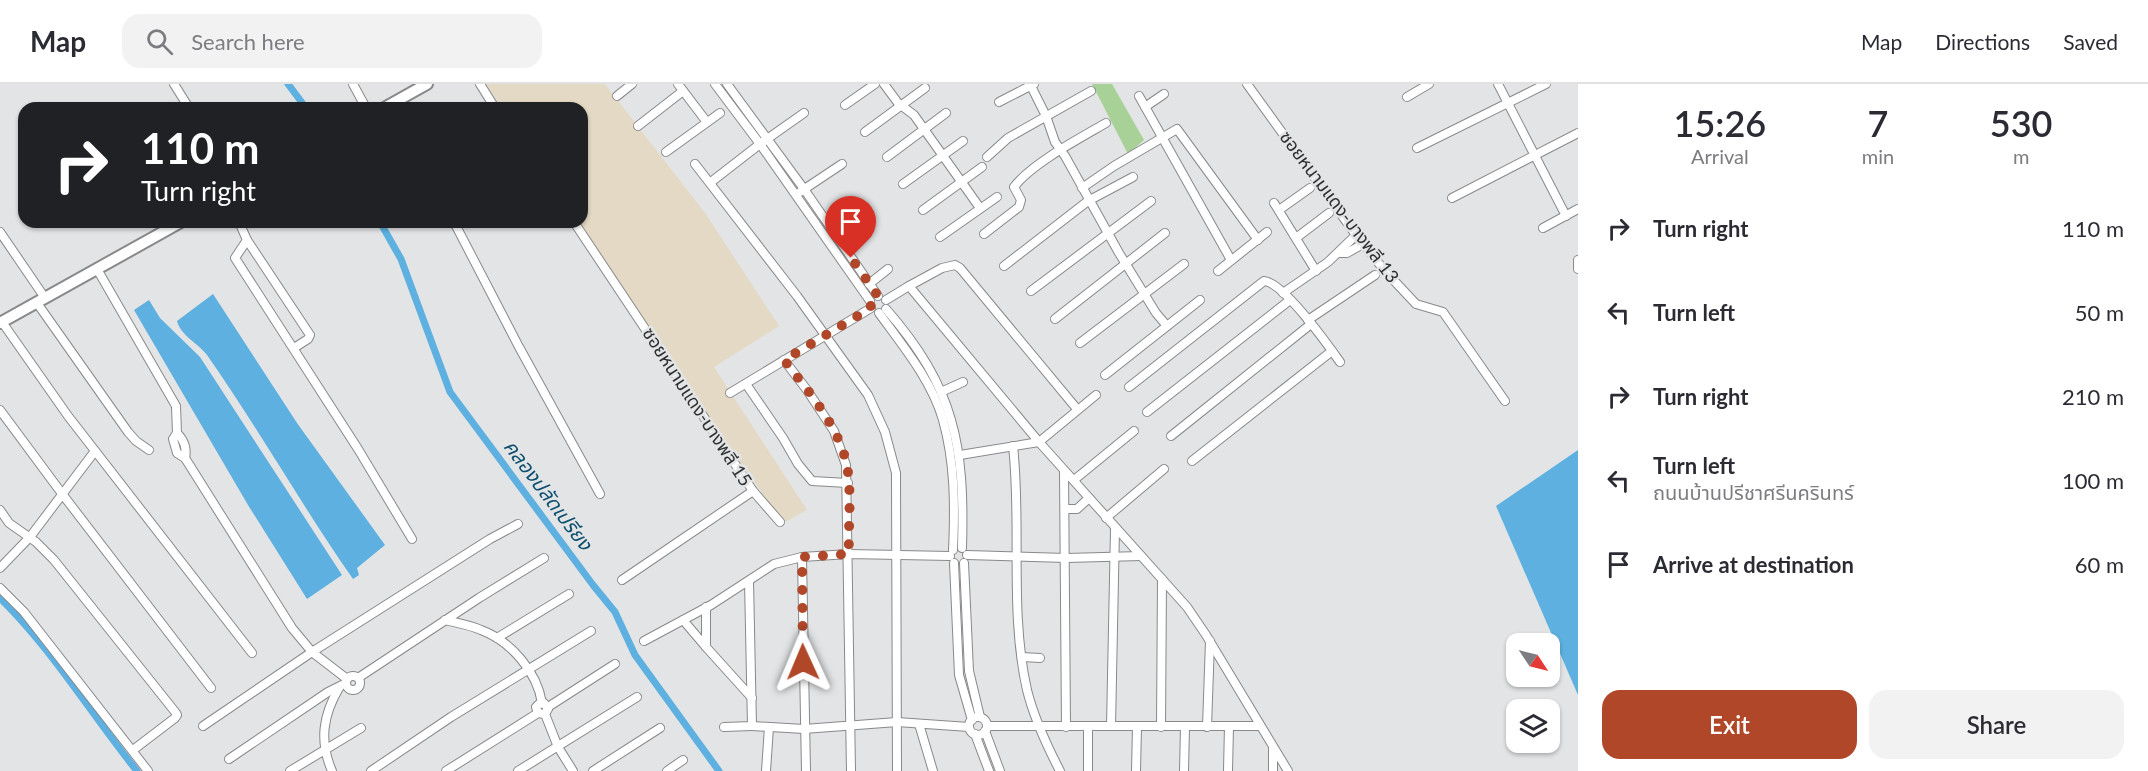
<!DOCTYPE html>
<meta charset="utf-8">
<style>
:root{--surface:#fff;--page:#f2f2f3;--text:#2b2b33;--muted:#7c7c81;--line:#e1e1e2;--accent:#b04728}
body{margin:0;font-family:Lato,"Noto Sans Thai",sans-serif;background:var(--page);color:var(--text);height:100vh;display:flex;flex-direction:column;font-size:22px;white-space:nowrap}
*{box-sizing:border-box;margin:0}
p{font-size:20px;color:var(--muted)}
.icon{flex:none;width:33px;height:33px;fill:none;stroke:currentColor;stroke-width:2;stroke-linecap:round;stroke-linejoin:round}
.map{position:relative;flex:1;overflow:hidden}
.panel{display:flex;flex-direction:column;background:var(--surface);width:570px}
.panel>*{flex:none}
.hud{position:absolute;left:18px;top:18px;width:570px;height:126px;border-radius:18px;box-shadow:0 2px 4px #0004;background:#202124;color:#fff;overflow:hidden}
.needle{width:39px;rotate:125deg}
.tools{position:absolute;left:1506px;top:549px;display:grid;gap:12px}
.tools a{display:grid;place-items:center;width:54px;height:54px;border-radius:12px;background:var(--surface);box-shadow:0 2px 4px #0004;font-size:30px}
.pin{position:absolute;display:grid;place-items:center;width:51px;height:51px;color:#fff;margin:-62px -26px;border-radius:50% 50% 50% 0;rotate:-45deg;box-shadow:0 0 6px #0007}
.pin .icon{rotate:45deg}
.me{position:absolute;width:66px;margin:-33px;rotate:359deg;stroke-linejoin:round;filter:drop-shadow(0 0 4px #0008)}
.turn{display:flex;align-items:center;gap:21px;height:126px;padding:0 24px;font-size:27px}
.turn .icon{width:78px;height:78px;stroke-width:2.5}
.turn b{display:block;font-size:42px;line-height:51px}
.eta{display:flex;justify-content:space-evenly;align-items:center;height:102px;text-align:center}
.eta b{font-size:36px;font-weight:600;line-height:42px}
.cta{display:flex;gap:12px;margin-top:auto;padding:12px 24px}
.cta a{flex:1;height:69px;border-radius:18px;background:var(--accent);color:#fff;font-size:24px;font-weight:600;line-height:69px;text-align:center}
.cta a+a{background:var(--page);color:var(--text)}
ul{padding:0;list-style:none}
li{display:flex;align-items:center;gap:18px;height:84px;padding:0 24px}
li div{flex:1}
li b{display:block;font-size:22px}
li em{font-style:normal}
header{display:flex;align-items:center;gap:36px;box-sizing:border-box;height:84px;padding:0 30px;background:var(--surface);border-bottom:2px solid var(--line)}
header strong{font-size:28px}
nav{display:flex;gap:33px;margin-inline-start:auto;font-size:21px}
.search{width:420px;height:54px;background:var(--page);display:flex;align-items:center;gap:15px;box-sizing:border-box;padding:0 21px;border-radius:18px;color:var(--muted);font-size:22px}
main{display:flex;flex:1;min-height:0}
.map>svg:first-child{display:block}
.industrial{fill:#e3d9c4}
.green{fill:#a7d197}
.water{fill:#5db0df}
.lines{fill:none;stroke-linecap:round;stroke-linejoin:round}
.canal{stroke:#5db0df;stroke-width:7}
.minor-casing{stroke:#88898b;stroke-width:10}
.secondary-casing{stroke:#88898b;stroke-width:14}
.minor{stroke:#fff;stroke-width:8}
.secondary{stroke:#fff;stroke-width:10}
.route{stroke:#b04728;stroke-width:10;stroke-dasharray:0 18}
.labels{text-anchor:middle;stroke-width:5;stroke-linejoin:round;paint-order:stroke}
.street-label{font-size:18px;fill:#2f2f30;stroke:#e3e4e6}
.water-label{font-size:20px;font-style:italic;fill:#0c4f6f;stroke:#e3e4e6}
</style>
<header>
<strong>Map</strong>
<div class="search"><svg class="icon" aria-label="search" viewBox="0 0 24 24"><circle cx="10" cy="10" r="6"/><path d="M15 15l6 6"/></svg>Search here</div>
<nav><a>Map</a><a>Directions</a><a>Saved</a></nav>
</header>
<main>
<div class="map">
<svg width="1578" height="687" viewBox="0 0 1578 687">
<rect width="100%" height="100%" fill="#e3e4e6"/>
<path class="industrial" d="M486,0H605L705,129L779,242L714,283L807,426L783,439L689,304L579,138H582V24H502Z"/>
<path class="green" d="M1092,0H1112L1144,56L1128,70Z"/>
<g class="water">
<path d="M213,210L297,339L385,461L357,484L359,491L353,495C302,422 258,344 207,271C198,259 181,252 177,237Z"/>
<path d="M149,216L160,234L200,273L342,491L307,515L248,421L134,226Z"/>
<path d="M1578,366V611L1496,422Z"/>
</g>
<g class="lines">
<g class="canal">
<path d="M288,0L306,24"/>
<path d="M380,138L401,175L450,308L593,501L615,528L635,571L719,687"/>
<path d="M0,514C52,565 91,630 137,687"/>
</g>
<g class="minor-casing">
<g id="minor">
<path d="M174,0L189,24"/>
<path d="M353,0L366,24"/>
<path d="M480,0L495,24"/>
<path d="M678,0L706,37"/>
<path d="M715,0L760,60L870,217"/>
<path d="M727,0L804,105L878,212"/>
<path d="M884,0L898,19L914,31L980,124"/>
<path d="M1030,0L1046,32L1055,58L1065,72L1119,169L1156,229L1167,242"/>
<path d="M1247,0L1356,151L1385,187L1416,220L1443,228L1505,317"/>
<path d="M1498,0L1566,132"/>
<path d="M617,12L632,0"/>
<path d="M1139,12L1231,176"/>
<path d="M1407,13L1429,0"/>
<path d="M999,18L1034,0"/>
<path d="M845,21L875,0"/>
<path d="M1145,23L1164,10"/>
<path d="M638,42L683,7"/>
<path d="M865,48L925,4"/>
<path d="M1417,64L1546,0"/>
<path d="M666,68L720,29"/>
<path d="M887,73L946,29"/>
<path d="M987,73L1008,54L1091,7"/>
<path d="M695,80L797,212L868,311L885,348L896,389L897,687"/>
<path d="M711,98L760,60L804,29"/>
<path d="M903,100L963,57"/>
<path d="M1082,104L1114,82L1177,45L1258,156"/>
<path d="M800,108L842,80"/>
<path d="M1452,114L1578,49"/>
<path d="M1274,119L1316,187"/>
<path d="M923,126L982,83"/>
<path d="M1279,126L1310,104"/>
<path d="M239,138L247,156L235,174L358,365L412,455"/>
<path d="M454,138L519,263L600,410"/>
<path d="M574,138L753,407L622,496"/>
<path d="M1543,144L1578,125"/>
<path d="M0,148L45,214"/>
<path d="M984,150L1019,123L1021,116L1014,103C1031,80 1080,54 1106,39"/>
<path d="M940,153L997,113"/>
<path d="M1296,154L1329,129"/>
<path d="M247,156L308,248L310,251L308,255L294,264"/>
<path d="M1340,169H1347L1363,160"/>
<path d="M1578,176V185"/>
<path d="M1004,182L1088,117L1133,93"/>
<path d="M97,185L176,322L177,349L173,355L177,369L185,374L292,544L312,568L347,595"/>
<path d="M1218,187L1267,148"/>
<path d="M869,200L888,185"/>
<path d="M909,202L942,184L955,181L960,184L1077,325"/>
<path d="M1031,207L1151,117"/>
<path d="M1283,209L1328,178L1356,151"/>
<path d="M886,216L909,202L1039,358L1187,523L1206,551L1288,687"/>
<path d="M37,219L128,348L136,357L149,366"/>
<path d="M886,225C955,304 965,362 962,464"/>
<path d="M879,229C903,262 932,297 943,336C955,379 955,422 953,466"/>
<path d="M1055,235L1165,149"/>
<path d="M1308,236L1375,191"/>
<path d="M2,238L68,332L252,569"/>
<path d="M1080,259L1184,180"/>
<path d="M784,276L807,306L834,347L846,381L851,687"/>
<path d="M1105,291L1200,216"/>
<path d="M746,300L783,354L798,380L812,397L848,399"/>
<path d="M1129,303L1264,197C1283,198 1328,261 1340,278"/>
<path d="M941,308L963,298"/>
<path d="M730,309L871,224"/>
<path d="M0,326L63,411L211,604"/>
<path d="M1147,328L1290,216"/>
<path d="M177,349C184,356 187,365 185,374"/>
<path d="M1171,352L1311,240"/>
<path d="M1013,362C1022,443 1009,526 1027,606C1034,634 1047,662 1060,687"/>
<path d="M960,371L1039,358L1096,311"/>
<path d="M1192,377L1332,267"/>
<path d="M1064,387L1066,643"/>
<path d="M1074,396L1134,347"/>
<path d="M753,407L780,438"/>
<path d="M1065,425H1077L1089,414"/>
<path d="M0,426L9,439L36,458L54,476L176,629L177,631L175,634L133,666"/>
<path d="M1106,434L1164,385"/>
<path d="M967,471L1066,474L1141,472"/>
<path d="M802,473L849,470L950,472"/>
<path d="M954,479L959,591L972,636"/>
<path d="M964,479L969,587L980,633"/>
<path d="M0,484L30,453L95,367"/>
<path d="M0,504L24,528L148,687"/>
<path d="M706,523V563L752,614"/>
<path d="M445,536C457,539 470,541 481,546C511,557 537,588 542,619"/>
<path d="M683,536L706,563"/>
<path d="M497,554L569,510"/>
<path d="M644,557L711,521L774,480L802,473L806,687"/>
<path d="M1022,573L1040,574"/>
<circle cx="353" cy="599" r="7"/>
<path d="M358,594L479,514L544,474"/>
<path d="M548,623L615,580"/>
<path d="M545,630L538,629L536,623L539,620L544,619L548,625L545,630L558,663L573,687"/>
<circle cx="978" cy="642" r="9"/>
<path d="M919,640L933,687"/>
<path d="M203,642L312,568L490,455L518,440"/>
<path d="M752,642L804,645L897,638L969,643"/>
<path d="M987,642H1260"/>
<path d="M1111,642L1115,445"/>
<path d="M724,643L752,642L749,497"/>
<path d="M1161,643L1162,495"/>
<path d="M1207,643L1210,557"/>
<path d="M985,647L1000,687"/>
<path d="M975,650L989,687"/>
<path d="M229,675L328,608L346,599"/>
<path d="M290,687L361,644"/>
<path d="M332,687C319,657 323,631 339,604"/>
<path d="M371,687L451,633L591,547"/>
<path d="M446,687L538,629"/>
<path d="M518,687L637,613"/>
<path d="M593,687L660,644"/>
<path d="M667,687L683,676"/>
<path d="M766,687L769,643"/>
<path d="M1088,687V643"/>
<path d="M1136,687L1137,643"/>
<path d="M1184,687L1185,643"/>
<path d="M1228,687L1229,642"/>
<path d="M1273,687V665"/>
</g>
</g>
<g class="secondary-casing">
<g id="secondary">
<path d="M384,24L427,0"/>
<path d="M0,239L181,138"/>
</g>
</g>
<use href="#minor" class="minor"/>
<use href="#secondary" class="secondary"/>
</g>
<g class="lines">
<path class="route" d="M803,578L802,473L849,470C848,441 852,410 847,382C839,342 808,307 784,276L871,224L870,217L878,212L851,174"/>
</g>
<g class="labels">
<g class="street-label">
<text transform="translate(1339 123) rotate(53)" y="6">ซอยหนามแดง-บางพลี 13</text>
<text transform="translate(697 323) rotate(57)" y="6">ซอยหนามแดง-บางพลี 15</text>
</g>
<g class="water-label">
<text transform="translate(548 411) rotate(53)" y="7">คลองปลัดเปรียง</text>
</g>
</g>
</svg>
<div class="tools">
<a><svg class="needle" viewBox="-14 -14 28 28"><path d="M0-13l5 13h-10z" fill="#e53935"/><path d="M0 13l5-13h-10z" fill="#7c7c81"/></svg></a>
<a><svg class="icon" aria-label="layers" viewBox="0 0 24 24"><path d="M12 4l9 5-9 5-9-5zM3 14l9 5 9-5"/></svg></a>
</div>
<div class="pin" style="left:851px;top:174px;background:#d93025"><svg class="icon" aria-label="arrive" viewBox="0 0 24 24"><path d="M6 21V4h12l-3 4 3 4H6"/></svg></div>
<svg class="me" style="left:803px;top:578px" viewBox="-20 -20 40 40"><path d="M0-17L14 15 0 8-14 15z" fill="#b04728" stroke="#fff" stroke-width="4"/></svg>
<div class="hud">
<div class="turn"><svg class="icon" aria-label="right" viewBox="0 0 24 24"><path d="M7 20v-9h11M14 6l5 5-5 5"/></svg><div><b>110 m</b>Turn right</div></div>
</div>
</div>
<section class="panel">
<div class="eta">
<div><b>15:26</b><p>Arrival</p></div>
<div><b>7</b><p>min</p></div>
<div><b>530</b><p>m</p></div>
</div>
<ul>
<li><svg class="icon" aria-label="right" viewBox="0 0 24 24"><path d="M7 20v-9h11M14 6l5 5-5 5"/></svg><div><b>Turn right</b></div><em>110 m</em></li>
<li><svg class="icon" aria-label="left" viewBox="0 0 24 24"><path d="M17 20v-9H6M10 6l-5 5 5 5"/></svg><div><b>Turn left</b></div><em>50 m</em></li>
<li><svg class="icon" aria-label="right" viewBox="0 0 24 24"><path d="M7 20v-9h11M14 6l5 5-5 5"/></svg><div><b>Turn right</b></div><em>210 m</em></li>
<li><svg class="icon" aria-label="left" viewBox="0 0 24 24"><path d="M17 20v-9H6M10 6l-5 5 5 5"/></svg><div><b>Turn left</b><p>ถนนบ้านปรีชาศรีนครินทร์</p></div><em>100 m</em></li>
<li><svg class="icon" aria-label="arrive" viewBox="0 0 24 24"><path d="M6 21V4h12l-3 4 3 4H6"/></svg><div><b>Arrive at destination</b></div><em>60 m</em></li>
</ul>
<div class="cta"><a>Exit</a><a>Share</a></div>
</section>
</main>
